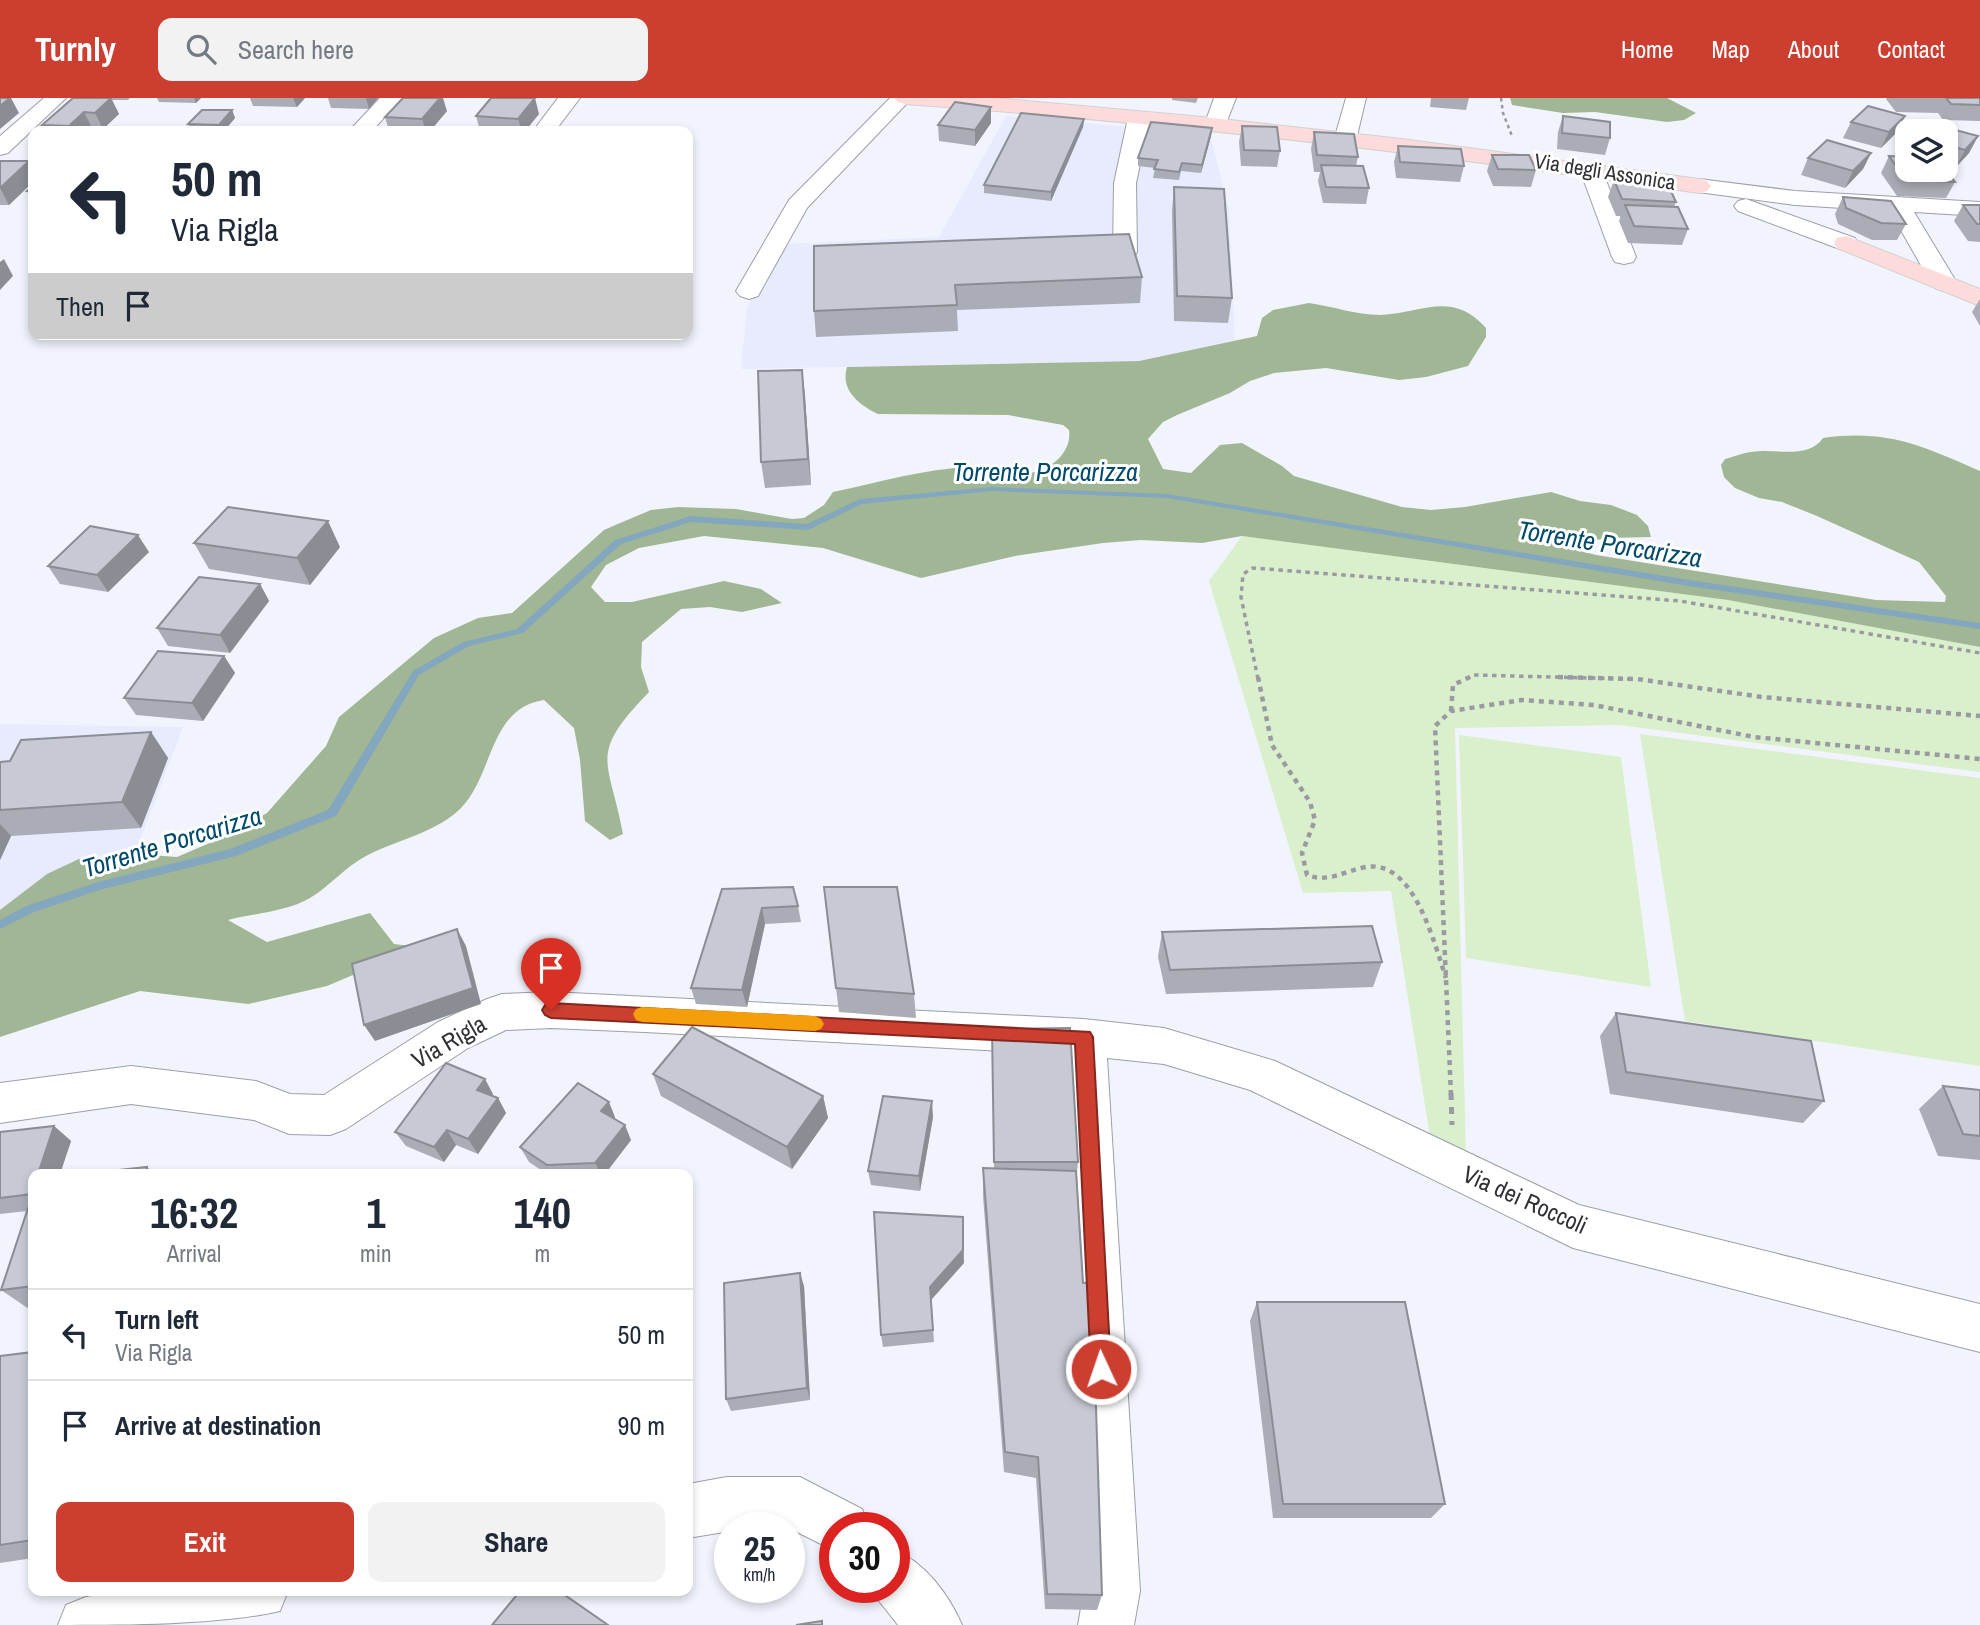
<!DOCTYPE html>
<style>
:root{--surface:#fff;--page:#f2f2f3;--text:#1f2937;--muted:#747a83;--line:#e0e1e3;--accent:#cb3e30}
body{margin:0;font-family:"Archivo Narrow",sans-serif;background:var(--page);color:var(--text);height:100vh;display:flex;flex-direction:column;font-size:26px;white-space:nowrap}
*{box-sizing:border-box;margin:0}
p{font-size:23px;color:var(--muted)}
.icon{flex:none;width:38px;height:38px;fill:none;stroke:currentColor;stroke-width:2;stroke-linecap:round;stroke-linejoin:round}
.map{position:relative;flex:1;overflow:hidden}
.drawer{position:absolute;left:28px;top:1071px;width:665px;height:427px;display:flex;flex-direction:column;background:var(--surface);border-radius:14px;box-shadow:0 4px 10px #0003}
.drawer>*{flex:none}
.hud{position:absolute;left:28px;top:28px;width:665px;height:214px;border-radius:14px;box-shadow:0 4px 10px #0003;background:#fff;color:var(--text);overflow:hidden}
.buttons{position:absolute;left:1895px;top:21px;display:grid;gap:14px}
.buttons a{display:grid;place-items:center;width:63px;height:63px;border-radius:14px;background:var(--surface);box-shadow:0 4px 10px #0003;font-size:35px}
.speed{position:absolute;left:714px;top:1414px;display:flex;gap:14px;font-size:35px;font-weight:700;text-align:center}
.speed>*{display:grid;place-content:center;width:91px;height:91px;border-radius:50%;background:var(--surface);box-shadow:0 4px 10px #0003;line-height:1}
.speed small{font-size:18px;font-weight:400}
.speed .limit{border:10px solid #d22;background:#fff;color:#111}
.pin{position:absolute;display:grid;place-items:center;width:60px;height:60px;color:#fff;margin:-72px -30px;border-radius:50% 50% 50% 0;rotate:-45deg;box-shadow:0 0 7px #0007}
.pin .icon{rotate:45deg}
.me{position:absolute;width:77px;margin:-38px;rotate:357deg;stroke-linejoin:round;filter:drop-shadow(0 0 5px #0008)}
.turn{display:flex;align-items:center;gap:24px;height:147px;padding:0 28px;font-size:32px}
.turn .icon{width:91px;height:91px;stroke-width:2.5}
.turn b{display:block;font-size:49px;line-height:60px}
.then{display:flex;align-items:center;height:66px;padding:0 28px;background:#0003;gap:14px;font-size:26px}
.eta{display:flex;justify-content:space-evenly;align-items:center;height:119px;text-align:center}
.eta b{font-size:42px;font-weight:800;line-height:49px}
.button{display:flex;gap:14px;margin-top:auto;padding:14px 28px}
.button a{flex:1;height:80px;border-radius:14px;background:var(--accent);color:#fff;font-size:28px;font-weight:800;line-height:80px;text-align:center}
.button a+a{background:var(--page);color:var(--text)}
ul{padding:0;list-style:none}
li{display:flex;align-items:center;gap:21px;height:91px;padding:0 28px;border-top:2px solid var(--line)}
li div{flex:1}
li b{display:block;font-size:26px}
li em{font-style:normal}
header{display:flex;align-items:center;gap:42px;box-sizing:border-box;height:98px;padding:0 35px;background:var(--accent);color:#fff}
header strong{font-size:33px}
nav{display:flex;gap:38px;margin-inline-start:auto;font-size:24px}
.search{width:490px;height:63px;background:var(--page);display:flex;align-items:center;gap:18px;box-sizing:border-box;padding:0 24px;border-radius:14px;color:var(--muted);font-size:26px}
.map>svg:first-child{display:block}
.built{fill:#e8ebfe}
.green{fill:#daefcc}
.forest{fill:#a1b694}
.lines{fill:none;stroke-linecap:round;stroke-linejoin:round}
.stream{fill:#82a7bf;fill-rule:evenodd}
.minor-casing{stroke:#9c9ea9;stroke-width:2}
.major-casing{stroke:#d2d2d3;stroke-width:2}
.path-far3{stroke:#9a9ba2;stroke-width:2.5;stroke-dasharray:3.5 3.5;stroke-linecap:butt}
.path-far2{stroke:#9a9ba2;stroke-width:3.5;stroke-dasharray:4.5 4.5;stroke-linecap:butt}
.path-far1{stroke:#9a9ba2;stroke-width:4.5;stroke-dasharray:5 5;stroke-linecap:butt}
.path{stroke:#9a9ba2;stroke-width:5;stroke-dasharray:7 7;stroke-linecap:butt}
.minor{fill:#fff;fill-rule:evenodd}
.major{fill:#fedbdb;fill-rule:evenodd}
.wall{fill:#abadb6}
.shaded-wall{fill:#8b8d94}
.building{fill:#c7c9d4;stroke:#8b8d94;stroke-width:2}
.route{fill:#cb3e30;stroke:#84281f;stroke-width:2}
.slow{fill:#f59e0b}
.labels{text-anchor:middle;stroke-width:6;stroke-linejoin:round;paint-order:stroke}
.far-street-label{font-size:21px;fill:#313236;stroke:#fff}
.street-label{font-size:24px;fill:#313236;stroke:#fff}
.water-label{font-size:26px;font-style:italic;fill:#024a6b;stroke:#fff}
</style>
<header>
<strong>Turnly</strong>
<div class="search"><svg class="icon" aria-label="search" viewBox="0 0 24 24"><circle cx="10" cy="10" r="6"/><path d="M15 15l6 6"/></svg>Search here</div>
<nav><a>Home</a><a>Map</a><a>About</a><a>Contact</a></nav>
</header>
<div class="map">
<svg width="1980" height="1527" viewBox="0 0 1980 1527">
<rect width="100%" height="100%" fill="#f2f4fd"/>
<g class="built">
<path d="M1006,18L1210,36L1229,112L1235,242L1139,263L741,271L747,209L783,146L939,139Z"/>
<path d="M0,626L183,629L135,756L81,760L0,812Z"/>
</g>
<g class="green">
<path d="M1242,438L1728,502L1980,549V674L1619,627L1455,630L1466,1059L1430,1039L1391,793L1303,795L1209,483Z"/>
<path d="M1640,636L1980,680V968L1685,923Z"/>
<path d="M1459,637L1621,659L1651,889L1466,860Z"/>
</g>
<g class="forest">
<path d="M1510,0H1667L1696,15L1684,22L1667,24L1595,14L1563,15L1512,7Z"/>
<path d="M1309,205C1332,208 1356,217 1380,217C1423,215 1452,192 1486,230V239L1468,268L1426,279L1399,282L1326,270L1274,275L1250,283L1230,295L1177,317L1163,324L1148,341L1163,371L1191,375L1220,347L1242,345L1282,368L1294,378L1402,409L1431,412L1465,409L1551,394L1580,403L1611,407L1637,417L1648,428L1651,439L1608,440L1562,448L1596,457L1876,502L1945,504L1946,498L1919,464L1817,418L1782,404L1759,400L1735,390L1724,379L1721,367L1725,361C1733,359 1742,355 1751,354C1775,350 1808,362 1823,340C1888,331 1922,348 1980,373V549L1728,502L1242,438L1202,445L1141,442L1103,445L1015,458L921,480L823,450L704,438L639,450L606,467L591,489L605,504H632L724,483L761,491L782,505L742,514L710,509L681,511L642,544L641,569L649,594C587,658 609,660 623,736L610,742L585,723L580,662L574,630L544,602C489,610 494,676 461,710C438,734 394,743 366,758C345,769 330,788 310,800C286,814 255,815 228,822L267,844L370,815L394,846L419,849L327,888L248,906L140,893L0,939V812L47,776L81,760L135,756L177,759L226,738L267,715L326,648L339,619L434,540L478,520L512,515L604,432L613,428L651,412L678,409L736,411L792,421L804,420L824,407L833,394C880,384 923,371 971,369C989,367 1019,378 1035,374C1054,369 1072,353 1069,332L1063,327L1008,317L878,316C859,307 840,292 847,269L1139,263L1257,238L1262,220L1273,212Z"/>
</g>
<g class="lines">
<path class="stream" d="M992,389L1167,396L1689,482L1980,525V531L1689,488L1167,400L992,393L862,406L808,432L691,424L621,446L523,535L469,548L419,577L336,718L236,758L99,792L34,814L0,831V822L26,808L98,784L230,751L328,712L413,573L463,544L517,531L615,442L691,418L807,426L860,401Z"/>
<g class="minor-casing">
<g id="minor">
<path d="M44,0H66L8,55L0,57V38Z"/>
<path d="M380,0H402L372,33H349Z"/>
<path d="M558,0H580L555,33H533Z"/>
<path d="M890,0H912L807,110L758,198L749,201L740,198L736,193L789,102Z"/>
<path d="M1214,0H1236L1223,33H1207L1204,28Z"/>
<path d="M1346,0H1366L1356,42L1353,47H1337L1334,42Z"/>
<path d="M1139,14L1147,15L1150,20L1136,85L1137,154L1134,159L1125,161L1116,159L1113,154L1114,85L1128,20L1131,15Z"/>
<path d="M1591,65L1599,67L1602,72L1636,159L1633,164L1624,166L1615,164L1612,159L1580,72L1583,67Z"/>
<path d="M1699,81L1795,93L1980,104V118L1914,114L1957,185L1953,190L1944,193L1935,190L1931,185L1890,113L1795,107L1691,93L1687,88L1691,83Z"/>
<path d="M1746,101L1855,140L1858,145L1855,150L1846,152L1837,150L1738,113L1734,108L1738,103Z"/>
<path d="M551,894L1084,921L1164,930L1275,963L1579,1107L1980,1206V1254L1573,1150L1250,992L1164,966L1107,960L1140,1493L1134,1527H1078L1084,1493L1063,956L644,934L551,930L506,932L468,950L346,1031L330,1037L289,1036L254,1022L131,1006L0,1025V985L131,968L256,983L290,996L324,997L438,924L487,901L502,896Z"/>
<path d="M727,1379H800L862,1411L870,1430H835V1453L795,1433H789V1430H730V1433L688,1440V1386Z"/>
<path d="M894,1452C925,1464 949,1497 962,1527H898L875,1498L871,1489H894Z"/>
<path d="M118,1493H288L280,1513C220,1527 124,1527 58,1527L66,1507L86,1499Z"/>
</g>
</g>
<g class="major-casing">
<g id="major">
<path d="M894,0H994L1203,19L1402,41L1699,81L1707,83L1711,88L1707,93L1699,95C1435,56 1171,25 905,6L898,4Z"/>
<path d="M1846,138L1980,191V208L1837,150L1834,145L1837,140Z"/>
</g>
</g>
<path class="path-far3" d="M1501,0L1503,15L1512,38"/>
<g class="path-far2">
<path d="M1258,581L1241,499L1243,476L1253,470L1680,503L1980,555"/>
<path d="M1466,581L1474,577L1630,581"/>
</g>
<g class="path-far1">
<path d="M1258,579L1272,647L1310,704L1315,722L1302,755L1307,777C1329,785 1344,773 1366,769C1414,761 1434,845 1446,880"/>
<path d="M1558,579L1637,581L1762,599L1980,618"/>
<path d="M1451,613L1453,587L1470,579"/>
<path d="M1451,997L1435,628L1451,613L1522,602L1594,607L1754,639L1980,661"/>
</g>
<path class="path" d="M1451,995L1452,1027"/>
<use href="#minor" class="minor"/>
<use href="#major" class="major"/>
</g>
<g class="wall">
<path d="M73,0H130L128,2H112L119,16L103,31L92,30L89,33H45L42,27Z"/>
<path d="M157,0H201L196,5L159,4Z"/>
<path d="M250,0H305L297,9L253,8Z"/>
<path d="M328,0H378L369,11L331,10Z"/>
<path d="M1172,0H1198L1196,5L1172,2Z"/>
<path d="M1431,0H1469L1466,12L1430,9Z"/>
<path d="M1887,0H1980V23L1943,22L1938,15L1896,14L1886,1Z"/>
<path d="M232,12L235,20L224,33H191L188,26Z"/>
<path d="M447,13L430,33H389L385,19Z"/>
<path d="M539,16L525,33H480L476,18Z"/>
<path d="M1563,18L1610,40L1605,57L1557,51L1558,34Z"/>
<path d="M1905,18L1897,34L1881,50L1843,40L1851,24Z"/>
<path d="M1084,21L1083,29L1051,103L984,95V87Z"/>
<path d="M991,25L975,48L939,43L938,27Z"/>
<path d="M1242,28L1280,53L1277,69L1241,68L1239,44Z"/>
<path d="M1212,30L1211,38L1201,75L1181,73L1179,82L1153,80L1155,70L1138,68V60Z"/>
<path d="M1946,33L1978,38L1969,55L1956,69L1946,66Z"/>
<path d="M1314,34L1358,59L1356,68L1369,90L1366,106L1323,105L1318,83L1320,74H1314L1311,51Z"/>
<path d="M1398,48L1464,68L1460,84L1396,80L1394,64Z"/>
<path d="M1871,55L1863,71L1845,90L1801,77L1808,60Z"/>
<path d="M1492,57L1536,72L1531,89L1493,88L1487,73Z"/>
<path d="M1889,58L1955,84L1946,100L1897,98L1881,75Z"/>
<path d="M0,63H29L33,72V84L9,107H0Z"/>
<path d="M1614,82L1676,104L1674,109L1688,131L1682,147L1628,145L1619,123L1621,118H1616L1608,99Z"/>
<path d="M33,88V105L27,93Z"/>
<path d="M1174,89L1232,200L1228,225L1174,223L1172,113Z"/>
<path d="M1843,99L1906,126L1897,142H1872L1838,126L1835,116Z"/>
<path d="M1963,107H1980V144L1968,143L1954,123Z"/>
<path d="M814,148L1142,179L1140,205L957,212L958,233L816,239L814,213Z"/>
<path d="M1980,201V228L1972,214Z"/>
<path d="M802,272L805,298L811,387L765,390L761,364Z"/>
<path d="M194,445L340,449L310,487L209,471Z"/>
<path d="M149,454L108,494L60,486L48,468Z"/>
<path d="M260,486L269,503L230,555L168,548L157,530Z"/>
<path d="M224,558L235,575L203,623L136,617L124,600Z"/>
<path d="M151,634L168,660L141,730L11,738L0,762V664L10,663Z"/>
<path d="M722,791L798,808L801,824L765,826L747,909L696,906L691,890Z"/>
<path d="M1162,834L1382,864L1373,889L1166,896L1158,859Z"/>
<path d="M836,890L914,896L916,920L839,914Z"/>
<path d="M1616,915L1824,1003L1803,1025L1610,996L1600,938Z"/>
<path d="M992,954L1078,1064L1077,1076L1102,1497L1097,1512L1045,1511L1036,1380L1004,1374L983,1098V1070L994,1071Z"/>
<path d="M653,976L823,998L828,1020L792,1071L661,998Z"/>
<path d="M1943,988L1980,992V1062L1938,1058L1919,1011Z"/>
<path d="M493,996L492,998L498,1000L506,1015L478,1056L456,1047L444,1064L406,1048L395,1034Z"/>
<path d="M615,1019L614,1021L631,1042L605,1076H547L529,1064L520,1049Z"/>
<path d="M933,1019L920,1093L871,1087L868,1073Z"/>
<path d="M54,1028L71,1043L60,1076H33V1211H29L1,1192L27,1113L0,1116V1034Z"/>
<path d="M964,1165L931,1202L934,1244L883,1249L881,1237Z"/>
<path d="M804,1188L810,1302L731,1313L726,1301Z"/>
<path d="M1257,1204L1445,1406L1431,1420H1273L1250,1223Z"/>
<path d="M33,1254V1460L0,1465V1258Z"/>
</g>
<g class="shaded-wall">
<path d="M10,0H11L19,15L0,31V8Z"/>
<path d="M111,0L119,16L103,31L95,15Z"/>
<path d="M194,0H201L196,5Z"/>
<path d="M293,0H305L297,9Z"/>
<path d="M366,0H378L369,11Z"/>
<path d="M440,0H443L447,13L430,33H426L422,21Z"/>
<path d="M535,0L539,16L525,33H522L518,21Z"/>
<path d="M991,9V25L975,48V32Z"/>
<path d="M232,12L235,20L224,33H222L219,27Z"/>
<path d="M84,14L92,30L89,33H72L69,28Z"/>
<path d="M1905,18L1897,34L1881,50L1889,34Z"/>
<path d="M1084,21L1083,29L1051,103V94Z"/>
<path d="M1212,30L1211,38L1201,75L1202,67Z"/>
<path d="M1978,38L1969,55L1956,69L1965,52Z"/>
<path d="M1871,55L1863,71L1845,90L1853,73Z"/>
<path d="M29,63L33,72V84L9,107L0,90Z"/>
<path d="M4,161L13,178L0,192V164Z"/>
<path d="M802,272L805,298L811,387L808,361Z"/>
<path d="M328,423L340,449L310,487L297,460Z"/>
<path d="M138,437L149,454L108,494L97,477Z"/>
<path d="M260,486L269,503L230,555L220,537Z"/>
<path d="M224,558L235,575L203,623L192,605Z"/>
<path d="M151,634L168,660L141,730L122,704Z"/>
<path d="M0,726L11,738L0,762Z"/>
<path d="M762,810L765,826L747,909L742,892Z"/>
<path d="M457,831L466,848L481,906L375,943L364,927Z"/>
<path d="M485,981L493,996L486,1007L477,992Z"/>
<path d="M823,998L828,1020L792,1071L787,1049Z"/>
<path d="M498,1000L506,1015L478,1056L468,1041Z"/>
<path d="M932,1003L933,1019L920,1093L919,1078Z"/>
<path d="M609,1004L615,1019L608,1028L601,1013Z"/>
<path d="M625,1027L631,1042L605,1076H601L595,1065Z"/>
<path d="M54,1028L71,1043L60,1076H38Z"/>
<path d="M447,1032L456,1047L444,1064L434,1049Z"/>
<path d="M147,1069L154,1076H145Z"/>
<path d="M963,1119L964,1165L931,1202L934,1244L930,1189Z"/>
<path d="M800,1175L804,1188L810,1302L807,1290Z"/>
</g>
<g class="building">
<path d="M0,0H10L0,8Z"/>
<path d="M73,0H111L95,15L84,14L69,28L42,27Z"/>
<path d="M403,0H440L422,21L385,19Z"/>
<path d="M491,0H535L518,21L476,18Z"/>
<path d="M1946,0H1980V7L1951,6Z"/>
<path d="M955,4L991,9L975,32L938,27Z"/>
<path d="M1868,8L1905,18L1889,34L1851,24Z"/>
<path d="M202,12H232L219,27L188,26Z"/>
<path d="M1021,15L1084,21L1051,94L984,87Z"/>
<path d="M1563,18L1610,24V40L1562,35Z"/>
<path d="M1151,24L1212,30L1202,67L1182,65L1179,74L1154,71L1158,62L1138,60Z"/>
<path d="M1933,26L1978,38L1965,52L1946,47V33H1925Z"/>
<path d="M1242,28L1277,29L1280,53L1244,52Z"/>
<path d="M1314,34L1354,36L1358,59L1317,57Z"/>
<path d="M1827,42L1871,55L1853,73L1808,60Z"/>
<path d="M1398,48L1461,51L1464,68L1400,64Z"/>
<path d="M1492,57H1529L1536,72L1498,71Z"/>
<path d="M1889,58L1908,59V72H1946L1955,84L1906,82Z"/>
<path d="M0,63H29L0,90Z"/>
<path d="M1321,67L1363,68L1369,90L1326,89Z"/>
<path d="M1614,82L1667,85L1676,104L1622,101Z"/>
<path d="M33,88V94L27,93Z"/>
<path d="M1174,89L1224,91L1232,200L1177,198Z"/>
<path d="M1843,99L1891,103L1906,126L1881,125L1846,110Z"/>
<path d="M1625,107L1678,109L1688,131L1634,128Z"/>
<path d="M1963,107H1980V126H1977Z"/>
<path d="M1129,136L1142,179L955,187L957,207L814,213V148Z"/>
<path d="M802,272L808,361L761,364L758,273Z"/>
<path d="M228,409L328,423L297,460L194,445Z"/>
<path d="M90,428L138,437L97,477L48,468Z"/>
<path d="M199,479L260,486L220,537L157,530Z"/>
<path d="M158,553L224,558L192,605L124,600Z"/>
<path d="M151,634L122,704L0,712V664L10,663L21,642Z"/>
<path d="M793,789L798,808L762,810L742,892L691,890L722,791Z"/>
<path d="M824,789H897L914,896L836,890Z"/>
<path d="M1372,828L1382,864L1170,872L1162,834Z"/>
<path d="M457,831L473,890L364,927L352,866Z"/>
<path d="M1616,915L1811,943L1824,1003L1626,974Z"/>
<path d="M692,929L823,998L787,1049L653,976Z"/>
<path d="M1070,930L1078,1064H994L992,931Z"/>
<path d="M446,965L485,981L477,992L498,1000L468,1041L447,1032L434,1049L395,1034Z"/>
<path d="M578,985L609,1004L601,1013L625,1027L595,1065L547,1067L520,1049Z"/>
<path d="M1943,988L1980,992V1038L1963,1036Z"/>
<path d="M883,998L932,1003L919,1078L868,1073Z"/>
<path d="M54,1028L38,1076H33V1092L32,1096L0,1100V1034Z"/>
<path d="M147,1069L145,1076H82Z"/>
<path d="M983,1070L1076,1073L1083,1185L1092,1184L1102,1497L1047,1496L1038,1359L1005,1354Z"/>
<path d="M33,1095V1188L1,1192Z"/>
<path d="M874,1114L963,1119V1152L930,1189L933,1232L881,1237Z"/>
<path d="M800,1175L807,1290L726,1301L724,1185Z"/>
<path d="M1257,1204H1405L1445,1406H1283Z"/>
<path d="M33,1254V1442L0,1447V1258Z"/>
<path d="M520,1493H559L608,1527H492Z"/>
<path d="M822,1523V1527H796Z"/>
</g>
<path class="route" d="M551,905L1090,934L1093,939L1111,1271L1108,1279L1101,1282L1094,1279L1091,1271L1075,946L551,920L545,917L542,912L545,907Z"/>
<path class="slow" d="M642,909L815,918L821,921L824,926L821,931L815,933L642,924L636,922L633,916L636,911Z"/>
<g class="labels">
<g class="far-street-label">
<text transform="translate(1605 74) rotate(9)" y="7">Via degli Assonica</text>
</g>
<g class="street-label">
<text transform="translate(449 944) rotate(-30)" y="8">Via Rigla</text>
<text transform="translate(1525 1102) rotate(24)" y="8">Via dei Roccoli</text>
</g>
<g class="water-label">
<text x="1045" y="383">Torrente Porcarizza</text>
<text transform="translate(1610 446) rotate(9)" y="9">Torrente Porcarizza</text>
<text transform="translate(172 744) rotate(-17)" y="9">Torrente Porcarizza</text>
</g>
</g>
</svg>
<div class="buttons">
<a><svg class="icon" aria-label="layers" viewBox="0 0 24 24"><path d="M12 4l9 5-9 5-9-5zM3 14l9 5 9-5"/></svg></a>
</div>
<div class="speed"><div>25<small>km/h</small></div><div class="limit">30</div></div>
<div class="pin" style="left:551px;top:912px;background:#d93025"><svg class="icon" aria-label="arrive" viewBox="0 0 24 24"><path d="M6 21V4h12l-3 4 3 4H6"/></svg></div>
<svg class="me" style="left:1101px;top:1271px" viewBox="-20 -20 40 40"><circle r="17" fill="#cb3e30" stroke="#fff" stroke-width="3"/><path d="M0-11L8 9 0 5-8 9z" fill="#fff"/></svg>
<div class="hud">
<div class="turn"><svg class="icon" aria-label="left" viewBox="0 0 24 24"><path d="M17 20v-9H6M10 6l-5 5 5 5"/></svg><div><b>50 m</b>Via Rigla</div></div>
<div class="then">Then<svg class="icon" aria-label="arrive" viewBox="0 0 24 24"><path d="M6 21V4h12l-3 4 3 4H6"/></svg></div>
</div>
<section class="drawer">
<div class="eta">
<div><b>16:32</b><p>Arrival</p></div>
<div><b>1</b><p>min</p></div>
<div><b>140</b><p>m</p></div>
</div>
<ul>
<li><svg class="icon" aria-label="left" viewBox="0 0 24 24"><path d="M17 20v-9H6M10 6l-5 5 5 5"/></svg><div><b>Turn left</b><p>Via Rigla</p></div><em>50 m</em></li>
<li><svg class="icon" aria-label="arrive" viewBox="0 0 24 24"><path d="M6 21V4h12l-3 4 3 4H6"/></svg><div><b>Arrive at destination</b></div><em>90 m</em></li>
</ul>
<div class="button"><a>Exit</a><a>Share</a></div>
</section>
</div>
